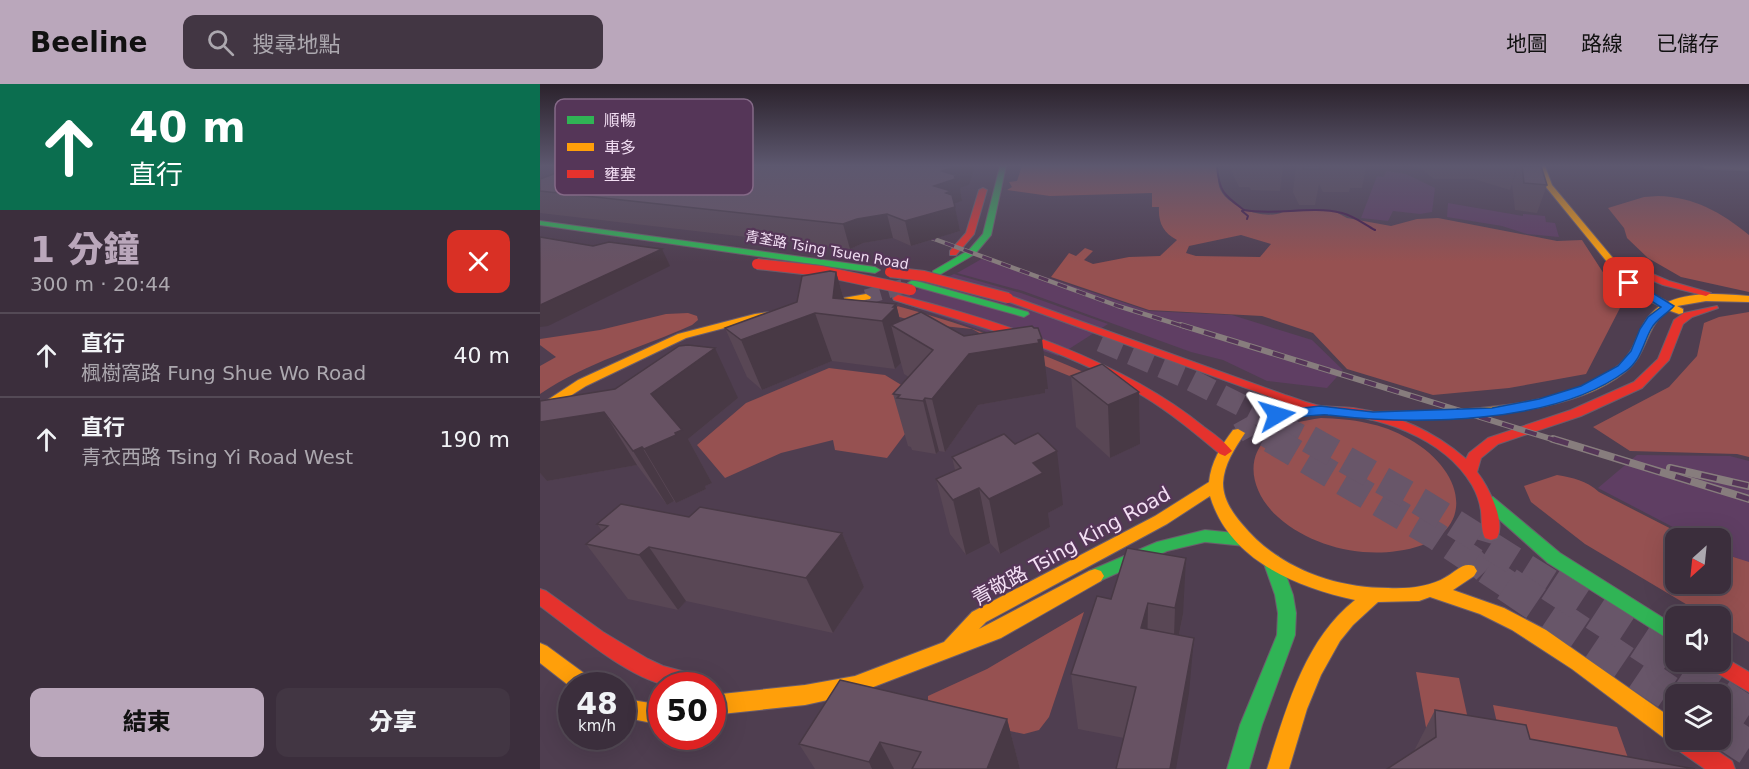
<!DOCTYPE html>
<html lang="zh-TW">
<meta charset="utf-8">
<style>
:root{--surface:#3b2e3c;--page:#423643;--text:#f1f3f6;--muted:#aca8af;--line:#544a56;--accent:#baa7bb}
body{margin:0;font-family:"DejaVu Sans","Noto Sans TC",sans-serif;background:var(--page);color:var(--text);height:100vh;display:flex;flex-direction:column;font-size:22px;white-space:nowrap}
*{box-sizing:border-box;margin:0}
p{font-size:20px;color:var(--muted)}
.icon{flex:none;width:33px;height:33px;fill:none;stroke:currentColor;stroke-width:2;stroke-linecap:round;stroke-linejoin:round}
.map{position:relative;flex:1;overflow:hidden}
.drawer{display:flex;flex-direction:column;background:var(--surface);width:540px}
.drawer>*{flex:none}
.guide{background:#0b6e4f;color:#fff;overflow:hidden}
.needle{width:39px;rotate:207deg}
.fabs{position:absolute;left:1125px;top:444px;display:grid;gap:12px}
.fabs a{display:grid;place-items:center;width:66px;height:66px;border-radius:12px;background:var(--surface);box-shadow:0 6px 24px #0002,0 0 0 2px var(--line);font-size:30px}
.speed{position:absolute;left:18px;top:588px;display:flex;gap:12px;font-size:30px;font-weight:700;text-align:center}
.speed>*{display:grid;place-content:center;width:78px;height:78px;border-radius:50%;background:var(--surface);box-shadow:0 6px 24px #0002,0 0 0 2px var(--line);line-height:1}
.speed small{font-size:15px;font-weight:400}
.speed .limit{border:9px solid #d22;background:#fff;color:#111}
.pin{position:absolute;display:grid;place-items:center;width:51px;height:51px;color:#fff;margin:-26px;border-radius:12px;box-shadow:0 3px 9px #0006}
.me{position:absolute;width:66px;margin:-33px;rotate:83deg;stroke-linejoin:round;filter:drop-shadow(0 0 4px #0008)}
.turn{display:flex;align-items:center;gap:21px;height:126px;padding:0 30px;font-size:27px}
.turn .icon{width:78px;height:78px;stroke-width:2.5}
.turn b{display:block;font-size:42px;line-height:51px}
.round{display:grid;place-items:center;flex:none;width:63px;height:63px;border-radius:12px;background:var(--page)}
.head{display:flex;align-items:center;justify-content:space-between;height:102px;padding:0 30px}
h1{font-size:36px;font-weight:800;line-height:45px;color:var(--accent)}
.action{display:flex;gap:12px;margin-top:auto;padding:12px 30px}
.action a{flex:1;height:69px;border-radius:12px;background:var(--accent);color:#111;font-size:24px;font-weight:800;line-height:69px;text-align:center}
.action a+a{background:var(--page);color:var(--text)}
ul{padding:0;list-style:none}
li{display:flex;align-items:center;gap:18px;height:84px;padding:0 30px;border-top:2px solid var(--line)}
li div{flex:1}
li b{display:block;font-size:22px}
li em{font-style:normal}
header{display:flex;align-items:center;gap:36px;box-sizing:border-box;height:84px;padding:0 30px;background:var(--accent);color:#111}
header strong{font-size:28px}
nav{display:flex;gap:33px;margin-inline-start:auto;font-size:21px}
.search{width:420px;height:54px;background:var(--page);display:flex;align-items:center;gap:15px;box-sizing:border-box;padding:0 21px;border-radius:12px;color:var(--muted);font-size:22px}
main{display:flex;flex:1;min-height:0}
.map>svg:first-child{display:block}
.built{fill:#5f3e63}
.green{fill:#965151;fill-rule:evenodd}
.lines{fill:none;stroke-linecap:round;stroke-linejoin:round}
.stream{stroke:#411447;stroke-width:2}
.secondary-tunnel-far2{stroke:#685669;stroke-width:15;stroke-dasharray:15 8;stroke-linecap:butt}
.secondary-tunnel-far1{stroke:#685669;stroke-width:19;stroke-dasharray:19 10;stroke-linecap:butt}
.secondary-tunnel{stroke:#685669;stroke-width:24;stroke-dasharray:24 12;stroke-linecap:butt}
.primary-tunnel-far2{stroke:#685669;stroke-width:22;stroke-dasharray:22 11;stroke-linecap:butt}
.primary-tunnel-far1{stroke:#685669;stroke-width:28;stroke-dasharray:28 14;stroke-linecap:butt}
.primary-tunnel{stroke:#685669;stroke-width:35;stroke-dasharray:35 18;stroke-linecap:butt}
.street-casing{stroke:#6b5d6c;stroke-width:3}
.fast-casing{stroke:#6b5d6c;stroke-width:2}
.slow-casing{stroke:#6b5d6c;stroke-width:2}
.jam-casing{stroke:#6b5d6c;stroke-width:2}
.street{fill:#877d70;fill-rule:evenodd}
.fast{fill:#30b455;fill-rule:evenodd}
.slow{fill:#ff9f0a;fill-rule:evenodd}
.jam{fill:#e5322d;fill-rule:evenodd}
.rail-far3-casing{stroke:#877d7d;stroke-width:4}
.rail-far2-casing{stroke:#877d7d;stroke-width:4.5}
.rail-far1-casing{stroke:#877d7d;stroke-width:6}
.rail-casing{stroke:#877d7d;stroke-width:8}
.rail-far3{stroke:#553658;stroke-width:2;stroke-dasharray:8;stroke-linecap:butt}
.rail-far2{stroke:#553658;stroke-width:3;stroke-dasharray:10;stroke-linecap:butt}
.rail-far1{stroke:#553658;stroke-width:4;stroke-dasharray:12;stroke-linecap:butt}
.rail{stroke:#553658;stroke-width:5;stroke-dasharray:16;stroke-linecap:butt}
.jam-bridge-casing{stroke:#6b5d6c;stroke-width:12;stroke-linecap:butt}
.jam-bridge{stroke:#e5322d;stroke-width:10}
.wall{fill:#594755}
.shaded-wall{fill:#483945}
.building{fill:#675263;stroke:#483945;stroke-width:1.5}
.route{fill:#1a73e8;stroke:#114b97;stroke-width:1.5}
.labels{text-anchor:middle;stroke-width:4.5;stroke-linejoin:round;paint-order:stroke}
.far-street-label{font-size:14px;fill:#f3dff4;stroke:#553658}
.near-street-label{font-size:20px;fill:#f3dff4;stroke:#553658}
.key{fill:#553658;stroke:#846987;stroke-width:1.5}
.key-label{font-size:16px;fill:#f3dff4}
</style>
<header>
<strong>Beeline</strong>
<div class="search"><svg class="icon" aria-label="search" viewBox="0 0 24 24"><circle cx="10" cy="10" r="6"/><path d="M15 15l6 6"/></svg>搜尋地點</div>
<nav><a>地圖</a><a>路線</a><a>已儲存</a></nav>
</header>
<main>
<section class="drawer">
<div class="guide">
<div class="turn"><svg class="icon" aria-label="ahead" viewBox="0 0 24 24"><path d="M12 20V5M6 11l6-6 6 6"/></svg><div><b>40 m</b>直行</div></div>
</div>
<div class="head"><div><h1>1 分鐘</h1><p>300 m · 20:44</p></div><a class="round" style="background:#d93025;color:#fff"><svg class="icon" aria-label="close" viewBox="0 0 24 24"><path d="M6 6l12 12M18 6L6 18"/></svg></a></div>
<ul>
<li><svg class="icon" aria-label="ahead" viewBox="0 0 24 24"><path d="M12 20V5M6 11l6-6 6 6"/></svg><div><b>直行</b><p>楓樹窩路 Fung Shue Wo Road</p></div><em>40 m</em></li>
<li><svg class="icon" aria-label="ahead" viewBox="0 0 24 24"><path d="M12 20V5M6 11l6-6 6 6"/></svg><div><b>直行</b><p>青衣西路 Tsing Yi Road West</p></div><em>190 m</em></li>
</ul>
<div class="action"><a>結束</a><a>分享</a></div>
</section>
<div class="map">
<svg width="1209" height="685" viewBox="0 0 1209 685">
<rect width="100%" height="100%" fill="#4f3e50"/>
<g class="built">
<path d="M847,87L866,90L895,104L892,128L880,130L853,127L848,137L821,134L837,92L843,93Z"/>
<path d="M908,119L983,132V130L1005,132L1006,138L1015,139L1019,153L987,150L962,142L907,133Z"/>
<path d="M445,173L609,227L692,231L772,256L803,286L787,304L727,297L683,276L651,268L483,207L417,189Z"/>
<path d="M414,190L481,209L568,240L518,272L353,216Z"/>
<path d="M1097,371L1190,372L1209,377V479L1181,468L1180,454H1154L1058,404Z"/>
</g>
<g class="green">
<path d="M482,82H677C679,92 676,101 683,110C695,125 725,136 743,128L783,126L794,127L807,134L851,142L877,135L898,134L1017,157L1042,156L1077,210L1080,224L1046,290L969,304L893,311L807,285L773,249L722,232L609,226L511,193L529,169L536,172L545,164L553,167L544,176L553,180L589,173L620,172L637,156C623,149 618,138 619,123H612V109L510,112L467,106L472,103L469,98L477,97ZM701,151L731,160L720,173L656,172L646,169L649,162Z"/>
<path d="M1118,112C1154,113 1181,128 1209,151V208L1141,193L1108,174L1087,154L1084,144L1068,124L1104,113Z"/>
<path d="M346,219C415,237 482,261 548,290L532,293L490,276L432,245L383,240L333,225Z"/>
<path d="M1209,228V373L1197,370L1090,367L1053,343L1129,303L1157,272L1164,239L1179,233Z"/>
<path d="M148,229L157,232L158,236L152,241C101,264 47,278 0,310V282L16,273L0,261V255L60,246L126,230Z"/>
<path d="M289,284L345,291L389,318L347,374L295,366L293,356L241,369L185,394L157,361L206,319Z"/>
<path d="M781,334C812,335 842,339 869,355C931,390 937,457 857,467C817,473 769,461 738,433C713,411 702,375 730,351C744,339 764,337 781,334Z"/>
<path d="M1017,391C1033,394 1046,396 1059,408L1149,454H1136V500H1180L1181,469L1209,478V558L1181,541L1180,532H1166L1045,460L991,418L984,402Z"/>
<path d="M544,528L509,633L499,646L484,650L405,633L388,619V612L447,585Z"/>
<path d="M876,588L919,594L935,667L889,660Z"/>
<path d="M953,621L1077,643L1092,685H967Z"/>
</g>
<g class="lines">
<g class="stream">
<path d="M677,82C679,108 684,111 704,126L702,127L708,132L707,135"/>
<path d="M704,126C736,132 770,121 802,129C814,132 824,140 835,146"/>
</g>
<path class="secondary-tunnel-far2" d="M326,213L368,201"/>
<path class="secondary-tunnel-far1" d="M698,349L723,335L737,331"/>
<path class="secondary-tunnel" d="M928,487L945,471L951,450"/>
<g class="primary-tunnel-far2">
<path d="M561,257L643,292L772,357"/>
<path d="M726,352L734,357"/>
</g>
<g class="primary-tunnel-far1">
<path d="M731,355L896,452L969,501"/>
<path d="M769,355L879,417L1013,501"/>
</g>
<g class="primary-tunnel">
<path d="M967,500L1136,614"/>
<path d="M1011,500L1179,610"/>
<path d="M1180,612L1209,631"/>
<path d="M1180,645L1209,664"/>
</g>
<g class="street-casing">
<path id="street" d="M1161,82H1209V86L1165,84Z"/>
</g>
<g class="fast-casing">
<g id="fast">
<path d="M460,82H466L451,151L435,170L399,191H393V187L429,166L443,150Z"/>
<path d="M0,137L335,183L340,186L335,189L0,141Z"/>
<path d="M373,196L488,228L489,230L484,233L370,201L368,199Z"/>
<path d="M948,412L953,413L1020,469L1136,542V560L1008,479L943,421L940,417L943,413Z"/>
<path d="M665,446L705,450L711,452L713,456L711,460L705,462L665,458L627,467L555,499L549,497L546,492L549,487L617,458Z"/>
<path d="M732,470L738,472L741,477L753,511L756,529L755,551L722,641L709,685H687L700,641L737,551L738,529L735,511L723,477L726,472Z"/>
</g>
</g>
<g class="slow-casing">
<g id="slow">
<path d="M999,82H1005L1012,101L1092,197L1109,209L1128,218C1153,207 1182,210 1209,212V218L1166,217L1137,222L1143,225V229L1139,230L1128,226C1104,244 1109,269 1085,288C1035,329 936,333 874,335C859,335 842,338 828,335L826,332L833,328C902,327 1024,328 1079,281C1101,262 1094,241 1120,222L1101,213L1086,201L1006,103Z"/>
<path d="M326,210L331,213L330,215L281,224L276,221L281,218Z"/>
<path d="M245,226L250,229L249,231L215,236L146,254L46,302L0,331V321L38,296L138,250L215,230Z"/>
<path d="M698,345L705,349C695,364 684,380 683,399C683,415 692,428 702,440C737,483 793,504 848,504C866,505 890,503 906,493C916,488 922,478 934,482L937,487L934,492L913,506L964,524L1006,546L1136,637V656H1144V657L1136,661L1128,657L1032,585L972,546L940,530L890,513L879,517L838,518L813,541L800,557L781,591L767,625L749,685H727C746,626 764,556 815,516C756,503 689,476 670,412L627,440L446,538L439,545L549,487L555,485L561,487L564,492L561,497L461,554L315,610L265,621L172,631V611L265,601L315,592L404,558L432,528L615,432L669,398C671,378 681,362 693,346Z"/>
<path d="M0,559L7,562L52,595L55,602H32V604L0,579Z"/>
<path d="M82,612L92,616L122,621V641L82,633Z"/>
</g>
</g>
<g class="jam-casing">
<g id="jam">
<path d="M443,104L447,106L434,150L416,171H410V167L426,149L439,106Z"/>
<path d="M1090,183H1096L1129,197L1171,209L1166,212L1123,201L1090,187Z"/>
<path d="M358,211C460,237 582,276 664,343C674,350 685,358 692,367L685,372L680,370C655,349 631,329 603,312C527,265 439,242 354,216L353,214Z"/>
<path d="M468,211L745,311C756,314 769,320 781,322C791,323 802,323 813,324C855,330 894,347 926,375L929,369L948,354L1031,326L1094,298L1118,275L1134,236L1144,229L1177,222L1178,224L1152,233L1143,240L1129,276L1102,304L1041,332L958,360L941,374L937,388C948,402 966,437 957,454L951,456L945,454C941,446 942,436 941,427C940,419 936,408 932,401C904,353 836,330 783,330C768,330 745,337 732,334L730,331L732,328L758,323L464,216L463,214Z"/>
<path d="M0,505L6,507L63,548L108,575L123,582L164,593L169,595L172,602C157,602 140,604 125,601C84,591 34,547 0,522Z"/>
<path d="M1180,571L1209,588V608L1168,584L1165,578H1180Z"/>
<path d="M1135,648L1136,656H1161L1192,677L1195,685H1165L1135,664L1132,656Z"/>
</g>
</g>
<use href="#street" class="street"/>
<use href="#fast" class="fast"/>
<use href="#slow" class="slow"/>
<use href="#jam" class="jam"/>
<g class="rail-far3-casing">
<path id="rail-far3" d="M378,149L390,153"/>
</g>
<g class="rail-far2-casing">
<path id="rail-far2" d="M386,152L578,222L646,243"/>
</g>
<g class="rail-far1-casing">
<path id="rail-far1" d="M641,241L1018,357"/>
</g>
<g class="rail-casing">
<g id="rail">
<path d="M1013,355L1209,415"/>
<path d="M1130,384L1209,402"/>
</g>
</g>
<use href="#rail-far3" class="rail-far3"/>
<use href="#rail-far2" class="rail-far2"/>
<use href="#rail-far1" class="rail-far1"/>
<use href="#rail" class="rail"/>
<g class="jam-bridge-casing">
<g id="jam-bridge">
<path d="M217,180L281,187L371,206"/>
<path d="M350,188L384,192L468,214"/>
</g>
</g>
<use href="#jam-bridge" class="jam-bridge"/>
</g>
<g class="wall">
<path d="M689,82H743L740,107L711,106L709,103H699Z"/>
<path d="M756,82H826L822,104H810L809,108H783L779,100L775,121H759L753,108Z"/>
<path d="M871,82H977L970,106L934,95H894L880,84Z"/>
<path d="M978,82H1001L1007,101L997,129L975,126L972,100Z"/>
<path d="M0,95L429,101L420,104L422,117L414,119L420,147L371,162L353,154L323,159L310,165L0,129Z"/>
<path d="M296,188L304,215L356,220L360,237L508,305H505V309L438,321L405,368L399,367L396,370L372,366L371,363L368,362L353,310L369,293L364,290L361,279L355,285L292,277L222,306L207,293L185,244L257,218Z"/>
<path d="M531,292L599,308L600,360L570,374L536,343Z"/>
<path d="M198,314L148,355L172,399L165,402L166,405L136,419L134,417L127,421L97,381L7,397L0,389V317Z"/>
<path d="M412,373L523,421L508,429L510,443L460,470L450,459L426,471L410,450L396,395L415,386Z"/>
<path d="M149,433L302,449L324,503L293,549L146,517L138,526L88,515L46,460L62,447L57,440Z"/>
<path d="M587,464L643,530L639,551L649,609L584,654L538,645L531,590L571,515Z"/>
<path d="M895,626L990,655L874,667Z"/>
<path d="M467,635L480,685H275L259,660Z"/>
</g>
<g class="shaded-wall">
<path d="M417,82H435L429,101L420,104L422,117L413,120L415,123L420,147L371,162L365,137L394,102L402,87Z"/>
<path d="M347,130L353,154L323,159L310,165L303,140L317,135Z"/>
<path d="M122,165L130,182L8,242L0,243V221Z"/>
<path d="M296,188L309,233L293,214Z"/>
<path d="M356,220L363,248L351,241L361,279L355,285L342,237Z"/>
<path d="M275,229L292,277L222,306L201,256Z"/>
<path d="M502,255L508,305H505V309L438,321L405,368L392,315L429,270Z"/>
<path d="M175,264L198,314L148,355L172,399L165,402L166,405L136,419L104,365L111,310Z"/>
<path d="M599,308L600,360L570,374L568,321Z"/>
<path d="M385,314L399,367L396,370L383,317Z"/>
<path d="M64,328L97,381L7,397L0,389V338Z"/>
<path d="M102,363L134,417L127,421L93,367Z"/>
<path d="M517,367L523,421L508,429L510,443L460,470L449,415L493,379Z"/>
<path d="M439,404L450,459L426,471L413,416Z"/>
<path d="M302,449L324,503L293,549L266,494Z"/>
<path d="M109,463L146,517L138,526L99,471Z"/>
<path d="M646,474L643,530L633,580L635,524Z"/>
<path d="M608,519L607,575L601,544Z"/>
<path d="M654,554L649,609L636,685H630Z"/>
<path d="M467,635L480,685H447Z"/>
<path d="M340,658L354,685H332L329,678Z"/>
</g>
<g class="building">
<path d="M44,82H417L402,87L418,92L414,93L418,94L394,102L411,107L406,109L412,111L415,123L365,137L347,130L317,135L303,140L0,107V95L16,89Z"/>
<path d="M762,82H779L781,85H764Z"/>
<path d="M982,82H1001L1007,101L984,99Z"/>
<path d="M0,153L53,162L69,158L122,165L0,221Z"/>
<path d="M290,187L296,188L293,214L356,220L353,223H356L342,237L275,229L201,256L185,244L257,218L262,192Z"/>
<path d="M381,228L424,252L492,242L494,244H498L502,255L498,256L499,259L429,270L392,315L385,314L383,317L357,314L360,311L353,310L393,266L351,241Z"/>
<path d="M148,261L175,264L111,310L142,346L135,349L136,351L104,365L102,363L93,367L64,328L0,338V317L75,305L139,262Z"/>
<path d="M562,280L599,308L568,321L531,292Z"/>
<path d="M498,349L517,367L493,379L503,389L449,415L439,404L413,416L396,395L421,384L412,373L464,350L475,360Z"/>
<path d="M81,420L149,433L160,423L302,449L266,494L109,463L99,471L46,460L68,442L57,440Z"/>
<path d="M587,464L646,474L635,524L608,519L601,544L654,554L630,685H576L596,603L531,590L557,512L571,515Z"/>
<path d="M300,596L467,635L447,685H372L381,668L340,658L329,678L259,660Z"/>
<path d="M895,626L986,641L990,655L1155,685H847L896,653Z"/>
</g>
<linearGradient id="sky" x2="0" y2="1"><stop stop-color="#2b222c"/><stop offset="0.46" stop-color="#5d586f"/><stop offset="1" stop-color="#5d586f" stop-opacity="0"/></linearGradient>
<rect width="1209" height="178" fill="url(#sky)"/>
<path class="route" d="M1086,197H1093L1134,222C1127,230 1116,235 1111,245C1103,260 1101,276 1086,287C1014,341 873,341 788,331C774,329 739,339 730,331L737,327L780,322L833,328L952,324L999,315L1041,302L1078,282L1091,267L1100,245L1108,233L1121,223L1086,201Z"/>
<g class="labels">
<g class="far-street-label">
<text transform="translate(287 166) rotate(10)" y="5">青荃路 Tsing Tsuen Road</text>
</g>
<g class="near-street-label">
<text transform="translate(531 462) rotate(-29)" y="7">青敬路 Tsing King Road</text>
</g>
</g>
<rect x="15" y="15" width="198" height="96" rx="9" class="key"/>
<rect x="27" y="32" width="27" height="8" fill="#30b455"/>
<rect x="27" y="59" width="27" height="8" fill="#ff9f0a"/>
<rect x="27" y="86" width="27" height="8" fill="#e5322d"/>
<g class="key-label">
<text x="64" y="42">順暢</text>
<text x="64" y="69">車多</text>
<text x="64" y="96">壅塞</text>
</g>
</svg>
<div class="fabs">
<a><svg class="needle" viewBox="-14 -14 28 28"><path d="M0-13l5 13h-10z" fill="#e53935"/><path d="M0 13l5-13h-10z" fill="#aca8af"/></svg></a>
<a><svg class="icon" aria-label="sound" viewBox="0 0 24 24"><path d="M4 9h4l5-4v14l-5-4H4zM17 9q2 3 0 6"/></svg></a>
<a><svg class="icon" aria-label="layers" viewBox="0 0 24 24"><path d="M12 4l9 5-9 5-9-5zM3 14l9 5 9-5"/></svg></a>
</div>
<div class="speed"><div>48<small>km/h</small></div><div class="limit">50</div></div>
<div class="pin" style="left:1089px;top:199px;background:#d93025"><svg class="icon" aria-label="arrive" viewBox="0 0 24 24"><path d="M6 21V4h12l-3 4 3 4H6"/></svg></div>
<svg class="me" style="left:737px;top:331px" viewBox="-20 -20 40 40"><path d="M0-17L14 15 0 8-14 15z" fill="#1a73e8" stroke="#fff" stroke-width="4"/></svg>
</div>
</main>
